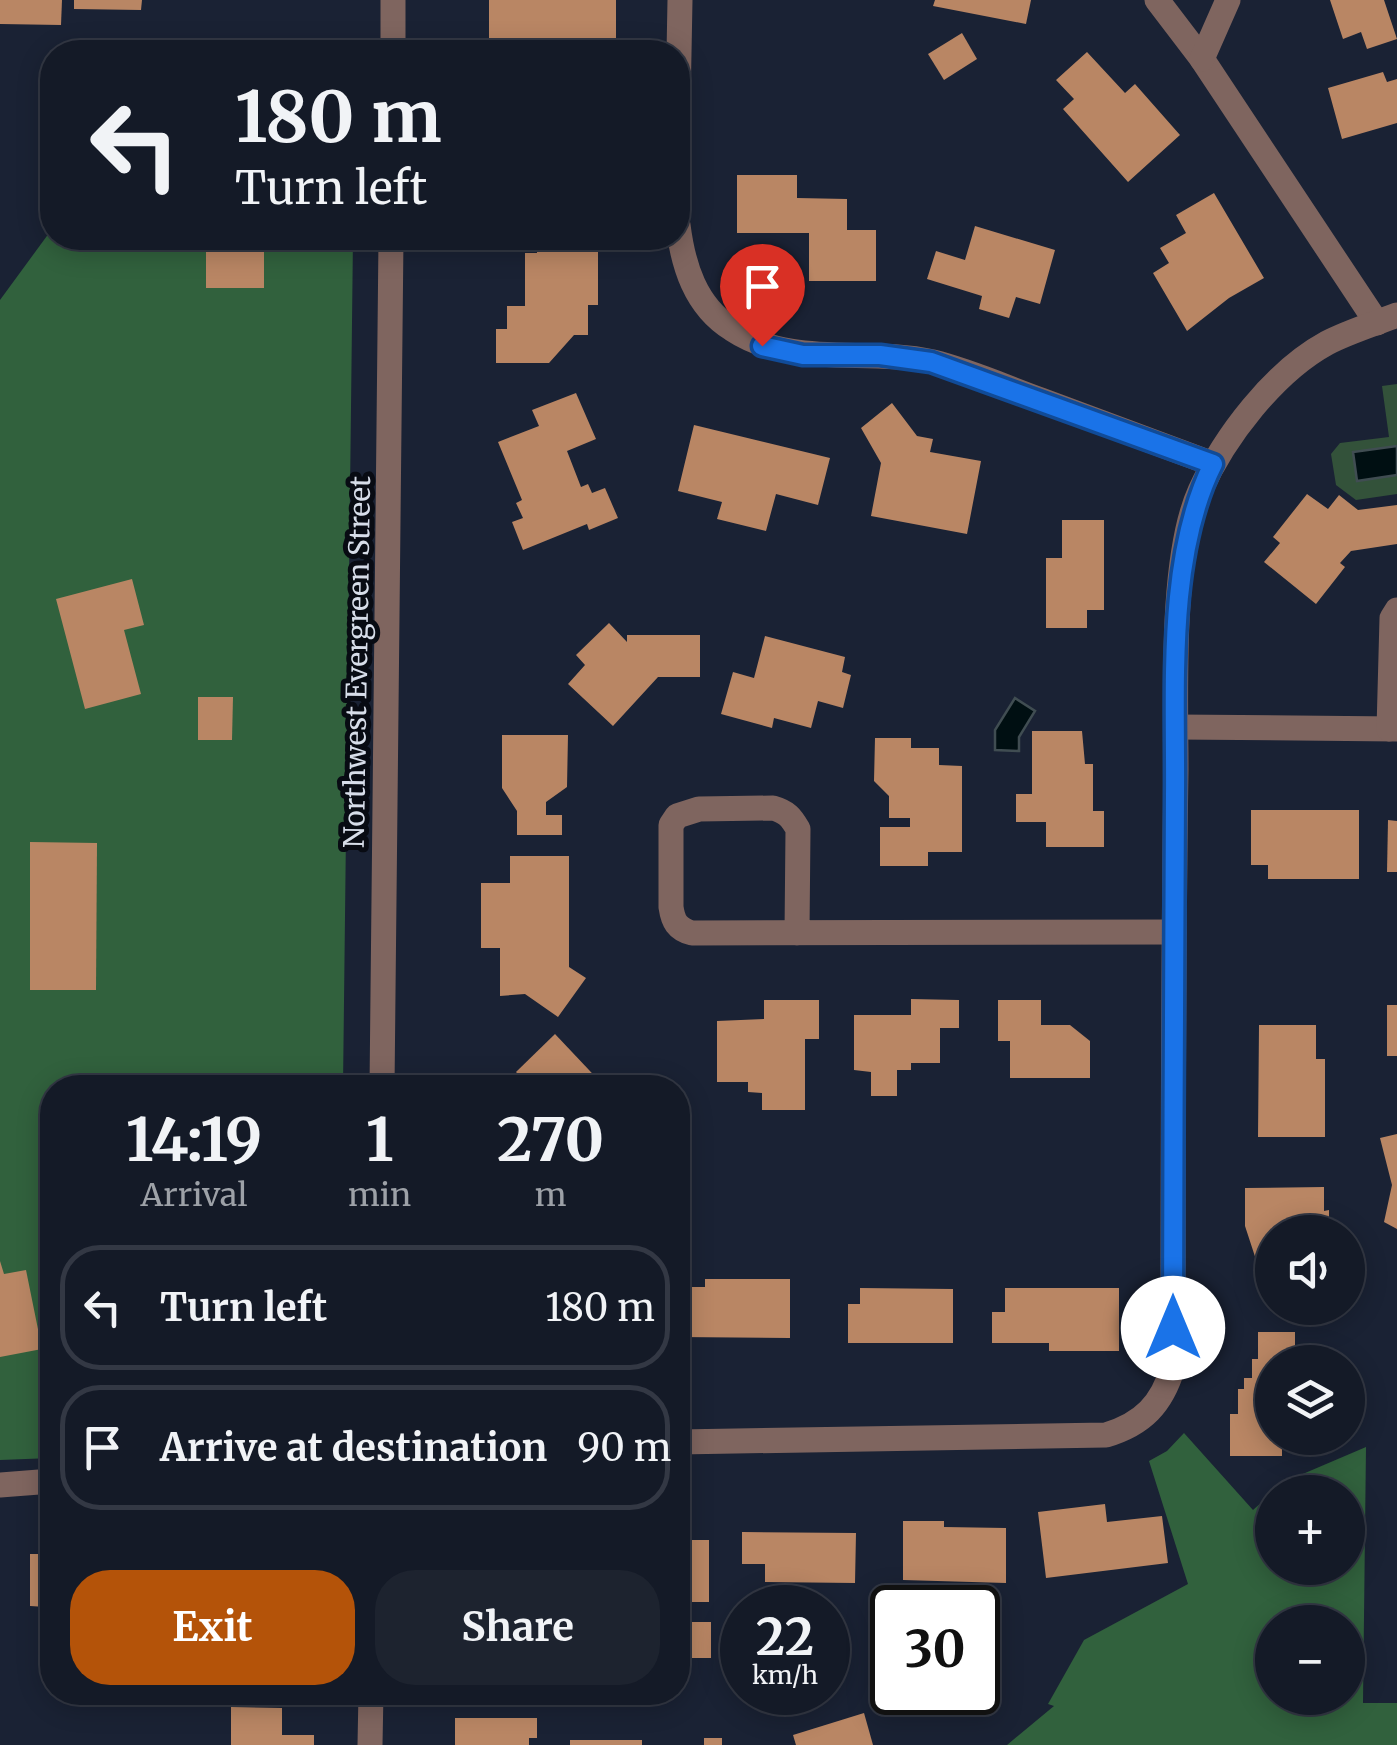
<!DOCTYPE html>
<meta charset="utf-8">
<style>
:root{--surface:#141a27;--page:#1d232f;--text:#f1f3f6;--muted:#9da1a7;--line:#333844;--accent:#b45309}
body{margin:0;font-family:Merriweather,serif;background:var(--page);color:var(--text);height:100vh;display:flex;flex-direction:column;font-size:38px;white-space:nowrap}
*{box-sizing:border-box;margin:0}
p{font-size:32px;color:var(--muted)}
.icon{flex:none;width:55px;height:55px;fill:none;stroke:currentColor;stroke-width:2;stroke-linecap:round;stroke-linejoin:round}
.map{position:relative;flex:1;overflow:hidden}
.sheet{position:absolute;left:40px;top:1075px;width:650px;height:630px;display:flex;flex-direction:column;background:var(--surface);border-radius:40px;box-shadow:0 5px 25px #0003,0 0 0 2px var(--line)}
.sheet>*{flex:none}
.banner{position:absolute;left:40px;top:40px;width:650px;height:210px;border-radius:40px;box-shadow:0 5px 25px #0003,0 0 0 2px var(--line);background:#141a27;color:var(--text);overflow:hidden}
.buttons{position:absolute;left:1255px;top:1215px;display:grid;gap:20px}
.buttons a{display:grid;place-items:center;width:110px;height:110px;border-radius:50%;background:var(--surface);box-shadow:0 5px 25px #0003,0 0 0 2px var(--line);font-size:50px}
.speed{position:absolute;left:720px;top:1585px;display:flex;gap:20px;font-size:50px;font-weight:700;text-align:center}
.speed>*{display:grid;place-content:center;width:130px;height:130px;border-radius:50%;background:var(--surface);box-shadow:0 5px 25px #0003,0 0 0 2px var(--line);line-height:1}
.speed small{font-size:25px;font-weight:400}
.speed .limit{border:5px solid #111;border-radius:15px;background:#fff;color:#111}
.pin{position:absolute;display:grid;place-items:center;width:85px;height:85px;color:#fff;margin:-102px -42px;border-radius:50% 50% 50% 0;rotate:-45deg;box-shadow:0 0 10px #0007}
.pin .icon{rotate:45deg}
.me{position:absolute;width:110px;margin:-55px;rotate:0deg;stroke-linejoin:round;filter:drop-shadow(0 0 8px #0008)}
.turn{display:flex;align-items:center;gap:35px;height:210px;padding:0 30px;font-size:45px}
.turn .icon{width:130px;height:130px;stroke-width:2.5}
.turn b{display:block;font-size:70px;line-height:85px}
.eta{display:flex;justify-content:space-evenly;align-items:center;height:170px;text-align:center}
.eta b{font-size:60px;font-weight:700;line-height:70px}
.action{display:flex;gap:20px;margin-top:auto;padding:20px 30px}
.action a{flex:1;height:115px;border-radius:40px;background:var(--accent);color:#fff;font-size:40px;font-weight:700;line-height:115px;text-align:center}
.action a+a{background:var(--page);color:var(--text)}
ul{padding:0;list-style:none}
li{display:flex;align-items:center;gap:30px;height:125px;margin:0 20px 15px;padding:0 10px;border:5px solid var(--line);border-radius:40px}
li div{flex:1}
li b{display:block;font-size:38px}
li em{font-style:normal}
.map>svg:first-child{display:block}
.green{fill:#33523a}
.forest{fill:#31613d;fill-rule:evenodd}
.water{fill:#000f12;stroke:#404d52;stroke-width:2.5}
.building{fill:#b98664}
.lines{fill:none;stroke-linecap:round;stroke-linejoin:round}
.minor{stroke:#7f655f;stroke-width:25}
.route-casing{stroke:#114b97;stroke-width:25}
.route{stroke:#1a73e8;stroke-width:18}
.labels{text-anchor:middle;stroke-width:10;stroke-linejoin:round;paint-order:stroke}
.street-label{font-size:28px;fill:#d7dde9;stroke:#080b13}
</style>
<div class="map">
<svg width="1397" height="1745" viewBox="0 0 1397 1745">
<rect width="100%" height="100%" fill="#1a2234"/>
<path class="green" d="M1397,384V494L1356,500L1336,485L1331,454L1340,443L1389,437L1382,386Z"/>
<g class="forest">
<path d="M52,229V238H353L343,1087L52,1088V1458L0,1460V300Z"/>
<path d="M1184,1433L1253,1510L1272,1493V1568H1348V1492H1273L1284,1482L1366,1447L1363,1703H1397V1745H1007L1054,1706L1048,1704L1084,1640L1188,1584L1149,1461L1167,1451ZM1272,1622H1348V1698H1272Z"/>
</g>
<g class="water">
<path d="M1397,446V475L1357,481L1353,452Z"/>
<path d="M1015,698L1035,711L1019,737V751L995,750V730Z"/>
</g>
<g class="building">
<path d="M0,0H62L61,25L0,24Z"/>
<path d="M74,0H142L141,10L74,9Z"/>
<path d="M489,0H616V52H569V45H489Z"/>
<path d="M935,0H1031L1026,24L933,6Z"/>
<path d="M1330,0H1384L1397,39L1367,49L1361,32L1343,39Z"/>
<path d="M962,33L977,59L944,80L928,54Z"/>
<path d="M1087,52L1125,93L1135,84L1180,135L1128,182L1063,109L1074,99L1056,80Z"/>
<path d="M1383,72L1387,82L1397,79V123L1342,139L1328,88Z"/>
<path d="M737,175H797V198L847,199V230H876V281H809V233H737Z"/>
<path d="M1214,193L1264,278L1229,298L1187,331L1153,273L1169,263L1160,248L1186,233L1176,215Z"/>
<path d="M975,226L1055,250L1040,304L1016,297L1009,318L979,309L982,296L927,279L936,251L965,260Z"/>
<rect x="206" y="238" width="58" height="50"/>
<path d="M537,244H598V305H588V335H574L549,363H496V329H507V306H525V253H537Z"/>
<path d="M576,393L596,439L567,451L581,487L588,484L592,493L605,488L618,518L589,530L587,524L523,550L512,522L523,518L516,503L522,500L498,442L539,426L532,410Z"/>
<path d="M892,403L917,436L933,439L930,452L981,461L967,534L871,516L881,463L861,428Z"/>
<path d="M694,425L830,458L818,505L776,494L766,531L717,519L722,502L678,491Z"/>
<path d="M1307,494L1328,509L1339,495L1358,510L1397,505V544L1351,551L1340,563L1345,567L1316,604L1264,562L1280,543L1273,537Z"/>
<path d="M1062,520H1104V610H1087V628H1046V558H1062Z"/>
<path d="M132,579L144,625L124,630L141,694L85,709L56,599Z"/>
<path d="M609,623L627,642V635H700V677H658L613,726L568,684L585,665L576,655Z"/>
<path d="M765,636L845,657L842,672L851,675L843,708L818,701L811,728L774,718L772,728L721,714L733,672L754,678Z"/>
<path d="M198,697H233L232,740H198Z"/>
<path d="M1032,731H1082L1085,764H1093V811H1104V847H1046V822H1016V794H1032Z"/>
<path d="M502,735H568L567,787L546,802V815H562V835H517V811L502,788Z"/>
<path d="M875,738H911V748H939V765L962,766V852H928V866H880V827H910V818H889V796L874,781Z"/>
<path d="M1251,810H1359V879H1268V865H1251Z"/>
<path d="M1388,820L1397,821V872H1387Z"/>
<path d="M30,842L97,843L96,990H30Z"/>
<path d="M510,856H569V967L586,978L558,1017L525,994L500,996V948H481V883H510Z"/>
<path d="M911,999L959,1000V1028H940V1063H911V1070H897V1096H871V1072L854,1070V1015H911Z"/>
<path d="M764,1000H819V1039H805V1110H762V1093L748,1092V1082H717V1021L764,1019Z"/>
<path d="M998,1000H1041V1025H1070L1090,1041V1078H1010V1041H998Z"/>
<rect x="1387" y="1005" width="10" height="51"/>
<path d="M1259,1025H1316V1059H1325V1137H1258Z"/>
<path d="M555,1034L606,1088H531L516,1072Z"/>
<path d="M1397,1134V1229L1384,1222L1392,1185L1380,1138Z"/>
<path d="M1324,1187V1211L1329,1210V1232H1272V1281H1263L1245,1226V1188Z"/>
<path d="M0,1261L4,1274L26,1270L42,1349L0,1357Z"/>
<path d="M705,1279H790V1338L678,1337V1287H705Z"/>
<path d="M860,1288L953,1289V1343H848V1304H860Z"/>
<path d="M1005,1288H1119V1351H1049V1343H992V1312H1005Z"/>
<path d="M52,1306V1351H51L43,1308Z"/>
<path d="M1258,1332H1295V1362H1272V1438H1295V1444H1282V1456H1230V1414H1238V1389H1244V1378H1252V1359H1258Z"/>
<path d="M1105,1504L1107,1522L1162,1516L1168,1563L1046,1578L1038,1512Z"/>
<path d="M903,1521H944V1527L1006,1528V1583L903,1580Z"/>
<path d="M742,1532L856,1533L855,1583L765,1582V1564H742Z"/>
<path d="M678,1540H709V1602H686V1619H678Z"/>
<path d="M30,1554H52V1629H46V1607L30,1606Z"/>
<rect x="679" y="1622" width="32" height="36"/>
<path d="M231,1707L282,1708V1735H314V1745H231Z"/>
<path d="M864,1713L873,1745H796L793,1735Z"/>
<path d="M455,1718H537V1738H529V1745H455Z"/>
<rect x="704" y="1738" width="18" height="7"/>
<rect x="570" y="1740" width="72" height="5"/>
</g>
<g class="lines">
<g class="minor">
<path d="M1157,0L1202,59L1377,323"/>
<path d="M393,52V0"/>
<path d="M1202,59L1228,0"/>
<path d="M678,106L680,0"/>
<path d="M678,225C683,265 695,306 732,329C793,369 865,347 933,362C970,371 1005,387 1041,400C1098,421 1156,443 1213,464"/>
<path d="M1176,727L1397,729"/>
<path d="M1389,729L1392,618L1397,610"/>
<path d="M797,933L798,829C791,817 787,812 773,808L699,809L677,816L671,825V907C673,921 677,929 692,933L1174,932"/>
<path d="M382,1088L391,238"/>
<path d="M678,1442L1106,1435C1143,1424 1162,1404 1173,1367C1173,1168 1173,968 1176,769C1176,694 1170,557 1200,491C1224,437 1274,372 1327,343C1348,332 1374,324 1397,315"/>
<path d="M0,1485L52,1481"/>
<path d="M370,1745L371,1692"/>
</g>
</g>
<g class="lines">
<g class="route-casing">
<path id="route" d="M762,346L803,355H880L931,362L1213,464C1166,558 1176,690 1175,794C1173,972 1174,1150 1173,1328"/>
</g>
<use href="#route" class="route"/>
</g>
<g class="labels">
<g class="street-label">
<text transform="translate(357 662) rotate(-89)" y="10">Northwest Evergreen Street</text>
</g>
</g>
</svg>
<div class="buttons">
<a><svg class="icon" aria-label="sound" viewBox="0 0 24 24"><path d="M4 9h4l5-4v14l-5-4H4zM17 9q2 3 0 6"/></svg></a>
<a><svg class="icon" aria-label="layers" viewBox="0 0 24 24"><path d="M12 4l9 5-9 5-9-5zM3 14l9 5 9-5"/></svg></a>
<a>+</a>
<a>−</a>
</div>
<div class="speed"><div>22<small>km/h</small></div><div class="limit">30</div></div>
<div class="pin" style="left:762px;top:346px;background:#d93025"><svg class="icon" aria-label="arrive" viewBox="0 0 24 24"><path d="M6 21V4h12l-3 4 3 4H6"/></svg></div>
<svg class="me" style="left:1173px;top:1328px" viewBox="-20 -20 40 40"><circle r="19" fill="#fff"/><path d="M0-13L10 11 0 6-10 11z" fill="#1a73e8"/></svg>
<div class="banner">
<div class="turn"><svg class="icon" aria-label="left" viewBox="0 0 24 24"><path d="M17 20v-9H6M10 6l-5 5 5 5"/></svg><div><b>180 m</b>Turn left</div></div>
</div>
<section class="sheet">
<div class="eta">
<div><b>14:19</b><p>Arrival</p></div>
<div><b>1</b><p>min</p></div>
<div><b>270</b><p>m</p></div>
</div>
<ul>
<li><svg class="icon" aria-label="left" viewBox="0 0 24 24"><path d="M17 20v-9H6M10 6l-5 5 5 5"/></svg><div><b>Turn left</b></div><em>180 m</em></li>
<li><svg class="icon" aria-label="arrive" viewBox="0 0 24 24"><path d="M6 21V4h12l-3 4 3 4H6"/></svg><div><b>Arrive at destination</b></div><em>90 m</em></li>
</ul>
<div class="action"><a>Exit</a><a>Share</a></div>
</section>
</div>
